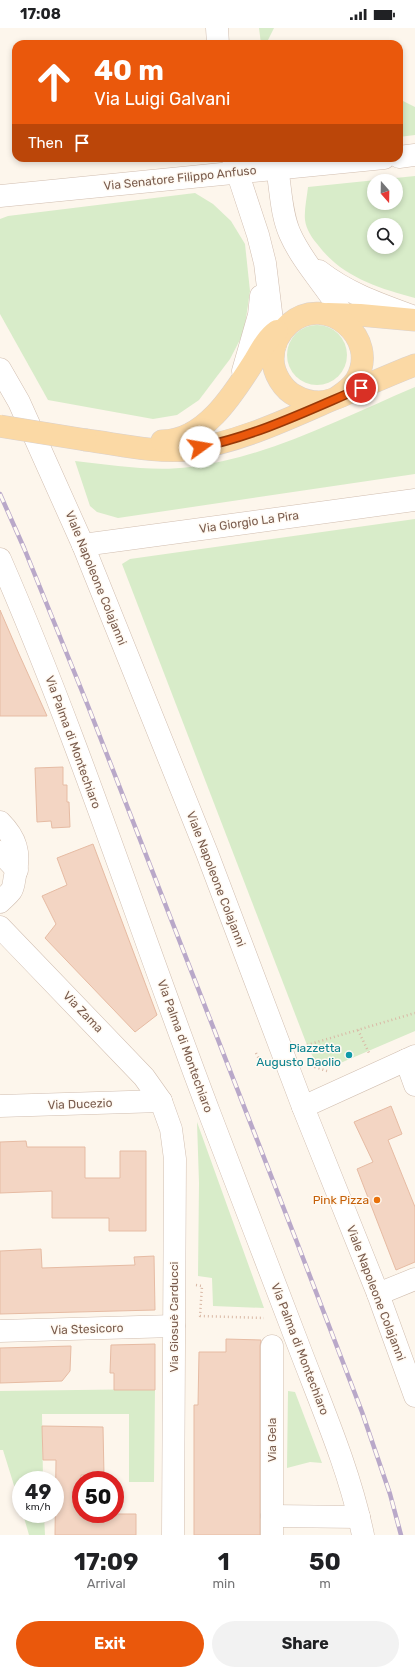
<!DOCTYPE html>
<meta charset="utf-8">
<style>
:root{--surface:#fff;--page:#f2f2f2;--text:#202124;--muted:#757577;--accent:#ea580c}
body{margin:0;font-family:Rubik,sans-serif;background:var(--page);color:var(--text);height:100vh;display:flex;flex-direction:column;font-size:15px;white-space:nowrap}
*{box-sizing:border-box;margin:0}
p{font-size:13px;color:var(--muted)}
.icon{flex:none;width:22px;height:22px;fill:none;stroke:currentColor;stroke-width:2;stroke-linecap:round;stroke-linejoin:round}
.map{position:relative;height:1507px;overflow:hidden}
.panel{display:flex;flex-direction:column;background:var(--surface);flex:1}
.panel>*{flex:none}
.hud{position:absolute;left:12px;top:12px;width:391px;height:122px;border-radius:12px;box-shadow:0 2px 6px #0003;background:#ea580c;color:#fff;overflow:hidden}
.needle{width:26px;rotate:160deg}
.tools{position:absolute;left:367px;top:146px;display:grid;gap:8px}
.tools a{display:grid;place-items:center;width:36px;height:36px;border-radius:50%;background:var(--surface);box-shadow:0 2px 6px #0003;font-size:20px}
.speed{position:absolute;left:12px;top:1443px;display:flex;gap:8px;font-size:20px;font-weight:700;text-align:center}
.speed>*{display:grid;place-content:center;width:52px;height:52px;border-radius:50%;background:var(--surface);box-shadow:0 2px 6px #0003;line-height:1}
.speed small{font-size:10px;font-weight:400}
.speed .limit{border:6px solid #d22;background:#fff;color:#111}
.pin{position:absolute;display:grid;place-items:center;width:34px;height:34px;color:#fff;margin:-17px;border:2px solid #fff;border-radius:50%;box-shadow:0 1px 4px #0007}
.me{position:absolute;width:44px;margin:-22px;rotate:77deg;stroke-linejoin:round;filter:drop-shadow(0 0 3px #0008)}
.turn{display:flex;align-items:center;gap:14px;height:84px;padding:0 16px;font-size:18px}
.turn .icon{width:52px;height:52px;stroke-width:2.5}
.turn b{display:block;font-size:28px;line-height:34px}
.then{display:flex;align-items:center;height:38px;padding:0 16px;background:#0003;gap:8px;font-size:15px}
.eta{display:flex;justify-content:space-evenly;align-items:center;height:68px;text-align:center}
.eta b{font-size:24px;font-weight:700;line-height:28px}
.action{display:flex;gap:8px;margin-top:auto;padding:8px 16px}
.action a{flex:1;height:46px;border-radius:24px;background:var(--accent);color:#fff;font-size:16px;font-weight:700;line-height:46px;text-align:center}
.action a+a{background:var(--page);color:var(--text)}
.status{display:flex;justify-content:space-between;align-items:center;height:28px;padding:0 20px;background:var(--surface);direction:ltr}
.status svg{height:11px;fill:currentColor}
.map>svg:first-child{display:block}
.green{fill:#d8ecc9;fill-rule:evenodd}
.building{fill:#f3d5c3;stroke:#e6bba3}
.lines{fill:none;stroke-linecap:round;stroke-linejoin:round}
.minor-casing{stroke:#d1beb0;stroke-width:23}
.major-casing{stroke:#dad1cd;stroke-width:23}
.path{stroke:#d9b8a5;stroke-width:2.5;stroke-dasharray:1 3;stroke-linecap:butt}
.minor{stroke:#fff;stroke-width:22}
.major{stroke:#fbd9a5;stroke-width:22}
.rail-casing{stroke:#b9a8c9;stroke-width:4.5}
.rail{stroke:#fffaf3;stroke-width:3;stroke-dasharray:9;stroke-linecap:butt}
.major-bridge-casing{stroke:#dad1cd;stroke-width:23;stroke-linecap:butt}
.major-bridge{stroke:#fbd9a5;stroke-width:22}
.route-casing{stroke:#983908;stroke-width:10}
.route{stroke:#ea580c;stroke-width:7}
.culture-dot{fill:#0f9aa8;stroke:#fffaf3;stroke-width:1.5}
.food-dot{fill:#e8710a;stroke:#fffaf3;stroke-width:1.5}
.labels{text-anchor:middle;stroke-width:3;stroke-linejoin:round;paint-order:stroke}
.street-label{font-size:12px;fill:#7a5c4d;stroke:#fffaf3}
.culture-label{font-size:12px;fill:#0d838f;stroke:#fffaf3;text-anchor:end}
.food-label{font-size:12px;fill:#c56008;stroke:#fffaf3;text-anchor:end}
</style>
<div class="status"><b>17:08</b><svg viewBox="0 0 49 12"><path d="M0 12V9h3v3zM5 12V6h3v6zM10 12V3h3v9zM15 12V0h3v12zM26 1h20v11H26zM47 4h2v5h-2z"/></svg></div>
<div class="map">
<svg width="415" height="1507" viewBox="0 0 415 1507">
<rect width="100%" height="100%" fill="#fdf6ec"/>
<g class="green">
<path d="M259,0H274L266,16H261Z"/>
<path d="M399,71L415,79V107L399,109Z"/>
<path d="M415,148V270C378,260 342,249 318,217C312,210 306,201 305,192C304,182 307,169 308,159ZM374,153H396V175H374ZM374,197H396V219H374Z"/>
<path d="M195,165L213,176L231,193L245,216L250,263L244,304L230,331L199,372L177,387L153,391L48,372L0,286V191L8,188Z"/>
<circle cx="317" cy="327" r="30"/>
<path d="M415,359V446L118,490L97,484L90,478L75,433C112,437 153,444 190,439C269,429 342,390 415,359Z"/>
<path d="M415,491V1003L338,1036C318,1040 315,1034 307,1017L122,536L130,531Z"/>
<path d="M197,1094L264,1280L213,1278L212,1250L198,1248L199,1155Z"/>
<path d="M155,1361L154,1454H129V1386H42L43,1452H21V1480L3,1422H0V1363Z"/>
<path d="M288,1363L295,1364L322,1435L310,1434L287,1440Z"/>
<path d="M23,1486H44L45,1507H29Z"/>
</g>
<g class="building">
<path d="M0,582L19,626L47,688H0Z"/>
<path d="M63,739V757H67V774H69L70,799L52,800L51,793L37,794L35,740Z"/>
<path d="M93,816L157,987L135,1004L45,910L56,896L42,868L67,857L57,830Z"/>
<path d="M391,1078L402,1106L388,1112L415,1179V1234L396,1242L357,1141L373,1134L354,1094Z"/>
<path d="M26,1113L27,1119H85V1150H120V1123H146V1203H109V1190H52V1163L0,1165V1114Z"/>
<path d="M41,1221L42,1240L135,1237L134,1229L154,1228L155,1282L0,1286V1223Z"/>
<path d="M226,1311L261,1312L260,1318V1507H194V1377H198L199,1324H226Z"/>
<path d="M155,1316V1362H114V1345H110L111,1317Z"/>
<path d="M71,1318L70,1343L62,1353L0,1355V1320Z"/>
<path d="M42,1398L103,1399L104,1448L81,1447V1486H136V1507H55L56,1432H43Z"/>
</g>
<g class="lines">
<g class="minor-casing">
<g id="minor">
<path d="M217,0L218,16"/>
<path d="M399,129L415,127"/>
<path d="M233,131L258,207L265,235L275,317"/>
<path d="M277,140C281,162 281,186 290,206C305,240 335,267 351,301"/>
<path d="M0,168L384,130"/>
<path d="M319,243C347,265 379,276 412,288"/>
<path d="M0,341L19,374L83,517L207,825L303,1079L378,1266L415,1368"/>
<path d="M243,343L259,287L261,268"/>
<path d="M83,517L415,472"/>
<path d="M0,531C79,712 139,900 209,1084C240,1164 270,1244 301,1324C324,1384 350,1444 363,1507"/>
<path d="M0,794C16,810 21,825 15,848C14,852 14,859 11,863C8,867 4,870 0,874"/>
<path d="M0,824L17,842"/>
<path d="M0,899L144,1049L161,1073L171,1101L175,1131L173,1507"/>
<path d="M406,1032L415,1057"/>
<path d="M0,1078L161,1073"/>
<path d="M303,1079L415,1028"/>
<path d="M378,1266L415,1251"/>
<path d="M0,1303L174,1298"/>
<path d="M272,1488L359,1489"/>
<path d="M272,1507V1318"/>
</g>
</g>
<g class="major-casing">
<g id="major">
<path d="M328,286L360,287L415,292"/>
<path d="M86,412C117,416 156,425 186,422C238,415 288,391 336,370C343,365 351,360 356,352C381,310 326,264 289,296C279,305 273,317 273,331C273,345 283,362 296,368C303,372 310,374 319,374C331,374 343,367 353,363C374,354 394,345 415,337"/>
<path d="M162,413C205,413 234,365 255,332C261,322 267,310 277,303"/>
</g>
</g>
<g class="path">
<path d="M358,1002L369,1025"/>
<path d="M307,1017L415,985"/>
<path d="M256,1025L259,1031"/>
<path d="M312,1036L315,1039L327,1043"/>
<path d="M196,1257L202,1258L200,1288L264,1290"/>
</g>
<use href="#minor" class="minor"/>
<use href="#major" class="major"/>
<g class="rail-casing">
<path id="rail" d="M0,466L24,520L88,678L298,1217L362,1384L390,1466L401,1507"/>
</g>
<use href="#rail" class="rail"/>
<g class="major-bridge-casing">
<path id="major-bridge" d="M0,398L86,412"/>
</g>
<use href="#major-bridge" class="major-bridge"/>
</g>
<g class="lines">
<g class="route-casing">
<path id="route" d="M200,419C256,408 309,382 361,360"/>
</g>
<use href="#route" class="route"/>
</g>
<circle class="culture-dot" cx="349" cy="1027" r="4"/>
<circle class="food-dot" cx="377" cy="1172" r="4"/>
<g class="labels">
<g class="street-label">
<text transform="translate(180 150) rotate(-6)" y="4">Via Senatore Filippo Anfuso</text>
<text transform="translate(249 494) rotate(-8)" y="4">Via Giorgio La Pira</text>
<text transform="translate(96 550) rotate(68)" y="4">Viale Napoleone Colajanni</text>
<text transform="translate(73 714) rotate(70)" y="4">Via Palma di Montechiaro</text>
<text transform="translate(216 851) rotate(69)" y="4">Viale Napoleone Colajanni</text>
<text transform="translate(83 984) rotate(46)" y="4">Via Zama</text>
<text transform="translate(185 1018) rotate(70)" y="4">Via Palma di Montechiaro</text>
<text transform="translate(80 1076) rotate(-2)" y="4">Via Ducezio</text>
<text transform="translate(376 1265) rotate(69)" y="4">Viale Napoleone Colajanni</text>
<text transform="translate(174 1289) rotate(-90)" y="4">Via Giosuè Carducci</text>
<text transform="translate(87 1301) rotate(-2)" y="4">Via Stesicoro</text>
<text transform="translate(300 1321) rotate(69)" y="4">Via Palma di Montechiaro</text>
<text transform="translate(272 1412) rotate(-90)" y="4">Via Gela</text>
</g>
<g class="culture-label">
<text x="341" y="1024">Piazzetta<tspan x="341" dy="14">Augusto Daolio</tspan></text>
</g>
<g class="food-label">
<text x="369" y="1176">Pink Pizza</text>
</g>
</g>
</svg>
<div class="tools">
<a><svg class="needle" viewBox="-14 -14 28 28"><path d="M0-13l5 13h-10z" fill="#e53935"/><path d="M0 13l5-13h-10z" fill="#757577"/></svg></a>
<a><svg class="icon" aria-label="search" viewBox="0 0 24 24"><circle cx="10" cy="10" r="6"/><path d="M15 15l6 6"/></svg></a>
</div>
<div class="speed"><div>49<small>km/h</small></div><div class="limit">50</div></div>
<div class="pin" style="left:361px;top:360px;background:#d93025"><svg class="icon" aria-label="arrive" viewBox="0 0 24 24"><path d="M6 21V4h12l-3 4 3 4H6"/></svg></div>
<svg class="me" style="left:200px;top:419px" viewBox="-20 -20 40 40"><circle r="19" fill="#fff"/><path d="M0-13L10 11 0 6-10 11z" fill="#ea580c"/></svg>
<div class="hud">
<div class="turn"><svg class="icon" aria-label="ahead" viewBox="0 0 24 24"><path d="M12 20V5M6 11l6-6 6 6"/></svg><div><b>40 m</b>Via Luigi Galvani</div></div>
<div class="then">Then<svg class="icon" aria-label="arrive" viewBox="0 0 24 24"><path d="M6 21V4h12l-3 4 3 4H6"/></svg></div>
</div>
</div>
<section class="panel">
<div class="eta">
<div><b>17:09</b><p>Arrival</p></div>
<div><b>1</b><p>min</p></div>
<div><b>50</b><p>m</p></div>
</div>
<div class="action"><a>Exit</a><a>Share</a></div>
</section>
